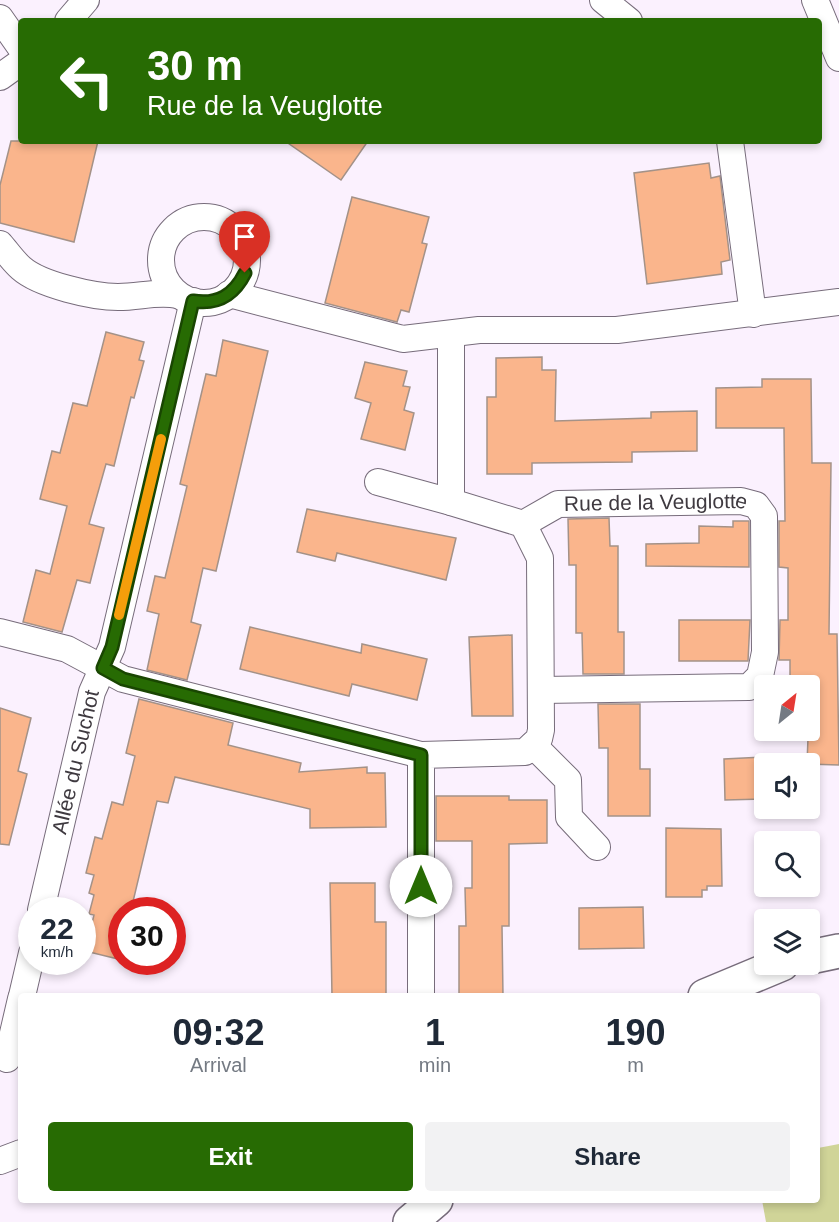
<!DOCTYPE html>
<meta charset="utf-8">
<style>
:root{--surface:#fff;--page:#f2f2f3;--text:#1f2937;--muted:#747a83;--accent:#276b03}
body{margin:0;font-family:Helvetica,sans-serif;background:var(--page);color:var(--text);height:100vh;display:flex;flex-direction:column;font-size:22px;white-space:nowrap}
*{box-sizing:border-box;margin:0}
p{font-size:20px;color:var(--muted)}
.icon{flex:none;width:33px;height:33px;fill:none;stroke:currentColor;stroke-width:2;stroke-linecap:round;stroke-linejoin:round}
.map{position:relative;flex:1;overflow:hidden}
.side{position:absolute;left:18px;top:993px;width:802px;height:210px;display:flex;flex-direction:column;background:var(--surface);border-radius:6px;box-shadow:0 3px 9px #0003}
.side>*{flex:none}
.banner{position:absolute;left:18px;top:18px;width:804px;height:126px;border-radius:6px;box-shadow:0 3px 9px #0003;background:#276b03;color:#fff;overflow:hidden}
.needle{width:39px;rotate:30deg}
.tools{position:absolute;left:754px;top:675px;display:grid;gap:12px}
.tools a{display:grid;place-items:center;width:66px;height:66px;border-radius:6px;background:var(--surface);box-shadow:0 3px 9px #0003;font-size:30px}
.speed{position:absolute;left:18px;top:897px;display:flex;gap:12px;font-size:30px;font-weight:700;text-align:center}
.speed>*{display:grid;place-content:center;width:78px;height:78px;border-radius:50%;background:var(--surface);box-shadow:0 3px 9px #0003;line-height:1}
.speed small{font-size:15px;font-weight:400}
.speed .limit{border:9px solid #d22;background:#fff;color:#111}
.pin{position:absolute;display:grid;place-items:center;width:51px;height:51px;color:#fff;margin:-62px -26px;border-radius:50% 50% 50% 0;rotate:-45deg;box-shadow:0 0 6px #0007}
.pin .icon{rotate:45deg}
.me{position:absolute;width:66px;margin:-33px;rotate:0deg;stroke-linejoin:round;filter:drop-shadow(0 0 4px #0008)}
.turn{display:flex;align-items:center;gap:21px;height:126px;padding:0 30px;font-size:27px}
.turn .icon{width:78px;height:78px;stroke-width:2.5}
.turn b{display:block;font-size:42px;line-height:51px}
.eta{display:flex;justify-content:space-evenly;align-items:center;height:102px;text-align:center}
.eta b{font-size:36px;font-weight:800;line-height:42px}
.primary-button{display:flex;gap:12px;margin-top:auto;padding:12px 30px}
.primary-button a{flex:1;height:69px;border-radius:6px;background:var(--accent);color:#fff;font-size:24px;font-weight:800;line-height:69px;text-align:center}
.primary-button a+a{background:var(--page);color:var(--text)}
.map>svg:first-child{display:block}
.green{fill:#d0d498}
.building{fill:#fab58c;stroke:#a49288;stroke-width:1.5}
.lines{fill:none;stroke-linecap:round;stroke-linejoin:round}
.street-casing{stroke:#776c7b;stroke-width:28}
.secondary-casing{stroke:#776c7b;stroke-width:36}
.street{stroke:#fff;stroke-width:26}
.secondary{stroke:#fff;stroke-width:33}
.route-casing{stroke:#194602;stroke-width:15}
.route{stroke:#276b03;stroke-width:10}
.slow{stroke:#f59e0b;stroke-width:10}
.labels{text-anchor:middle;stroke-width:6;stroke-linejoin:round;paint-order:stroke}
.street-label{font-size:21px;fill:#3f3a40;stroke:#fff}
</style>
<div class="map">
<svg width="839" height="1222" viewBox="0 0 839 1222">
<rect width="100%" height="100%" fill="#fbf1fe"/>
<path class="green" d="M839,1144V1222H766L762,1200H818V1148Z"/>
<g class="building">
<path d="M11,141H98L74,242L0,223V185Z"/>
<path d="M285,141H368L341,180Z"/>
<path d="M709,163L711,178L720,176L730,260L721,262L722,274L647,284L634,173Z"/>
<path d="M352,197L429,217L422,243L427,244L409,312L401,310L397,322L325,303Z"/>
<path d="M106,332L144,342L139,360L144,361L134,398L131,397L114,466L106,464L89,524L104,528L90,583L77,580L62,632L23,622L36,570L50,574L67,506L40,499L52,451L60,453L73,403L87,406Z"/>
<path d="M223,340L268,351L216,571L203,568L191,622L201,625L187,680L147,670L159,614L147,611L155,576L165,578L187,486L180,484L206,374L216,376Z"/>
<path d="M542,357V370H556L555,421L651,418V412L697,411V451L632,452V462L532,463V474H487V397H496V358Z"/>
<path d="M365,362L407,371L403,386L410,387L404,410L414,413L405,450L361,439L371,403L355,398Z"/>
<path d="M762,379H811L812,463H831L829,634H837L839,765L807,764L810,686H790V660H779L780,620H788V568L779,567V521H785L784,428H716V388L762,387Z"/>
<path d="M307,509L456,538L446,580L337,553L335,561L297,552Z"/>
<path d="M609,518L610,546H618V632H624V674H583L582,633H576V565H569L568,519Z"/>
<path d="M733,521H749V567L646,566V544L699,543V526L733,527Z"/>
<path d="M679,620H750L748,661H679Z"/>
<path d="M250,627L361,653L362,644L427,659L417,700L352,684L349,696L240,669Z"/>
<path d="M512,635L513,716H472L469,637Z"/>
<path d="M139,699L233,723L228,745L301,763L299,772L367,767V773H385L386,827L310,828V809L175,777L168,803L157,801L131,910H122V960L85,951L94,915L89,914L94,895L89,893L94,875L86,873L95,837L102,839L112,802L123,805L135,756L126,753Z"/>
<path d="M598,704H640V769H650V816H608V748H599Z"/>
<path d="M0,708L31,718L18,771L27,774L9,845L0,844Z"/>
<path d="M765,757V799L725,800L724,759Z"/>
<path d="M436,796H509V800H547V843L509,844V926H502L503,996H459V926H466L465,888H472V841H436Z"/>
<path d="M666,828L721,829L722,886H707V890H702V897H666Z"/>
<path d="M330,883H375V922H386V996H332Z"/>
<path d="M643,907L644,948L579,949V908Z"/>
</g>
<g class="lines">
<g class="street-casing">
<g id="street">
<path d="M603,0L629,21"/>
<path d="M815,0L839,58"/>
<path d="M0,18L21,48"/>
<path d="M68,21L86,0"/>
<path d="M0,77L21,62"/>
<path d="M730,141L753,314"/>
<circle cx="204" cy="260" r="43"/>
<path d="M0,244C7,252 13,261 21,268C40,285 94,297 118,297C140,297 157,291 178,295"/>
<path d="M229,294L403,339L479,330H617L839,302"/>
<path d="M378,482L451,502"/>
<path id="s1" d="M523,524L558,504L741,501L756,505L764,516L765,652L760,676L749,687L541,690"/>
<path d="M0,632L67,649L123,679L421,755"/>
<path d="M533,745L568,780L569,817L597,847"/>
<path id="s2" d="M41,910L92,692L112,647L193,301"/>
<path d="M22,996L32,953"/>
<path d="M421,996V755L525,752L539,739L541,730L540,558L523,524L451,502V334"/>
<path d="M7,1059L21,999"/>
<path d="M0,1161L21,1153"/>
</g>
</g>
<g class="secondary-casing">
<g id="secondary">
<path d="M810,957L839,951"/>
<path d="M705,996L782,964"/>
<path d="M410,1222L436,1200"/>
</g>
</g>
<use href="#street" class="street"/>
<use href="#secondary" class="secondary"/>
</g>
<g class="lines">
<g class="route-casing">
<path id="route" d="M245,273C234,295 218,305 193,301L112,647L103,668L123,679L421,755V886"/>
</g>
<use href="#route" class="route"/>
<path class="slow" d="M119,615L161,439"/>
</g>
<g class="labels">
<g class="street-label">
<text dy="7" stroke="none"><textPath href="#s1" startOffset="138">Rue de la Veuglotte</textPath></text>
<text dy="7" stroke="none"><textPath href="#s2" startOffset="152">Allée du Suchot</textPath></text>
</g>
</g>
</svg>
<div class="tools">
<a><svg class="needle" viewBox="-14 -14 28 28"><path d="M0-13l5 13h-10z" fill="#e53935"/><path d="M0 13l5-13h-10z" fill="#747a83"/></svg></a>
<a><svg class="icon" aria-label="sound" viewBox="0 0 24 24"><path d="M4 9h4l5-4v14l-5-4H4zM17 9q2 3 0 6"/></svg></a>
<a><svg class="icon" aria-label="search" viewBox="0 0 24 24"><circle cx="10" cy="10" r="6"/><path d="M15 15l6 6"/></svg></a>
<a><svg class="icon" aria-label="layers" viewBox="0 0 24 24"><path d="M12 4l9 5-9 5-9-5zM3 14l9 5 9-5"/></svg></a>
</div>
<div class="speed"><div>22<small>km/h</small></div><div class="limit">30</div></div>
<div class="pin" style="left:245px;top:273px;background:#d93025"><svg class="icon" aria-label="arrive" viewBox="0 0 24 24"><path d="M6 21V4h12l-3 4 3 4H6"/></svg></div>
<svg class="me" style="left:421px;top:886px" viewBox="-20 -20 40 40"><circle r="19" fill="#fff"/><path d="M0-13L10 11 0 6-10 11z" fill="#276b03"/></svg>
<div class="banner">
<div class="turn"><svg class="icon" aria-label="left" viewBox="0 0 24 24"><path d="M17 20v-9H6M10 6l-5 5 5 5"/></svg><div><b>30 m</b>Rue de la Veuglotte</div></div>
</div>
<section class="side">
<div class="eta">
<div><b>09:32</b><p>Arrival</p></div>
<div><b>1</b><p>min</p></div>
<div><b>190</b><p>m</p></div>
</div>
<div class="primary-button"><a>Exit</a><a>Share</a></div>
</section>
</div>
